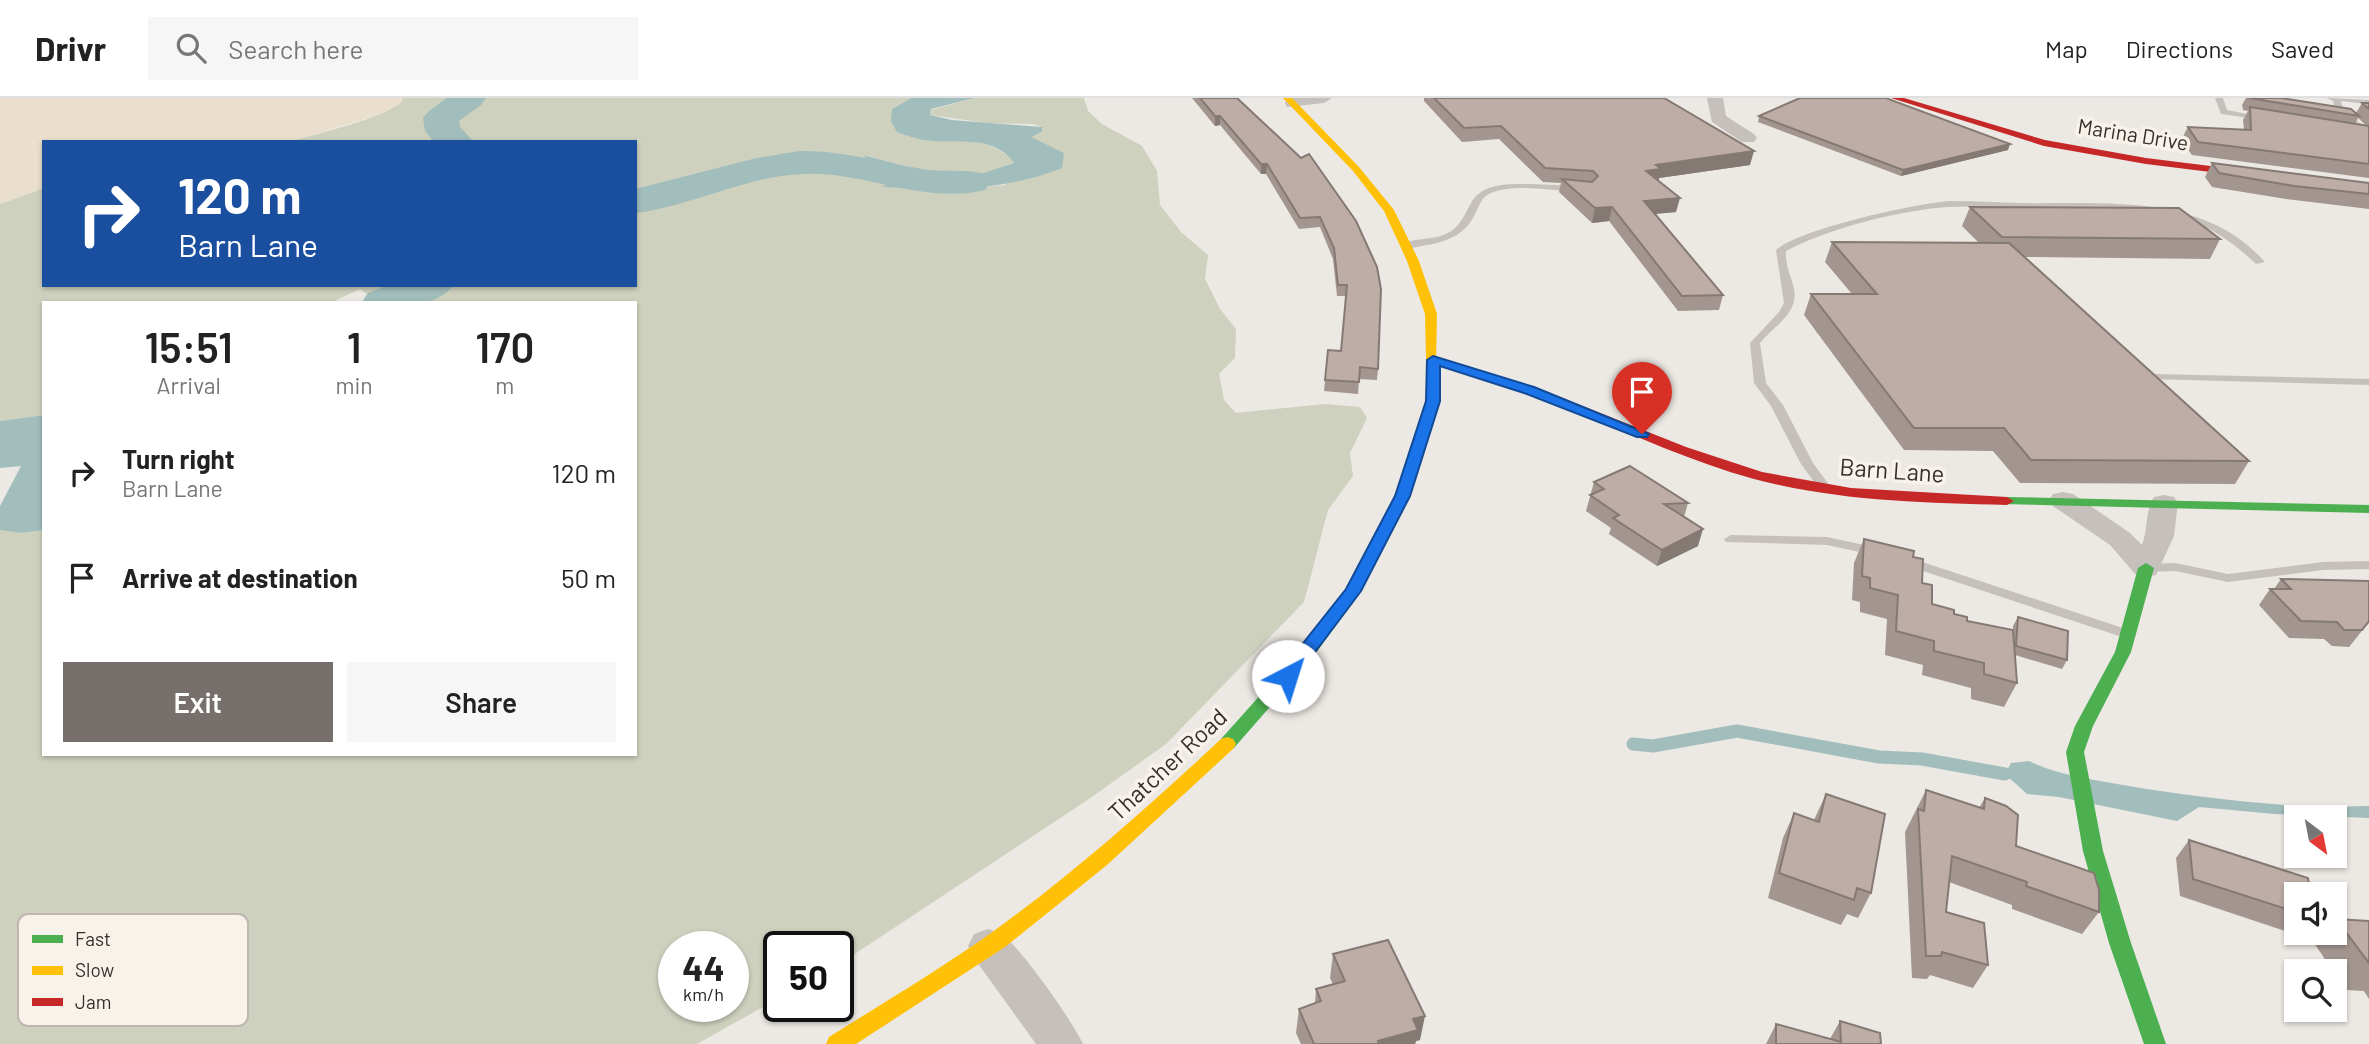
<!DOCTYPE html>
<style>
:root{--surface:#fff;--page:#f6f6f6;--text:#222;--muted:#767676;--line:#e0e0e0;--accent:#766f6b}
body{margin:0;font-family:Barlow,sans-serif;background:var(--page);color:var(--text);height:100vh;display:flex;flex-direction:column;font-size:26px;white-space:nowrap}
*{box-sizing:border-box;margin:0}
p{font-size:23px;color:var(--muted)}
.icon{flex:none;width:38px;height:38px;fill:none;stroke:currentColor;stroke-width:2;stroke-linecap:round;stroke-linejoin:round}
.map{position:relative;flex:1;overflow:hidden}
.details{position:absolute;left:42px;top:203px;width:595px;height:455px;display:flex;flex-direction:column;background:var(--surface);border-radius:0px;box-shadow:0 2px 5px #0004}
.details>*{flex:none}
.banner{position:absolute;left:42px;top:42px;width:595px;height:147px;border-radius:0px;box-shadow:0 2px 5px #0004;background:#1a4fa0;color:#fff;overflow:hidden}
.needle{width:46px;rotate:148deg}
.tools{position:absolute;left:2284px;top:707px;display:grid;gap:14px}
.tools a{display:grid;place-items:center;width:63px;height:63px;border-radius:0px;background:var(--surface);box-shadow:0 2px 5px #0004;font-size:35px}
.speed{position:absolute;left:658px;top:833px;display:flex;gap:14px;font-size:35px;font-weight:700;text-align:center}
.speed>*{display:grid;place-content:center;width:91px;height:91px;border-radius:50%;background:var(--surface);box-shadow:0 2px 5px #0004;line-height:1}
.speed small{font-size:18px;font-weight:400}
.speed .limit{border:4px solid #111;border-radius:10px;background:#fff;color:#111}
.pin{position:absolute;display:grid;place-items:center;width:60px;height:60px;color:#fff;margin:-72px -30px;border-radius:50% 50% 50% 0;rotate:-45deg;box-shadow:0 0 7px #0007}
.pin .icon{rotate:45deg}
.me{position:absolute;width:77px;margin:-38px;rotate:40deg;stroke-linejoin:round;filter:drop-shadow(0 0 5px #0008)}
.turn{display:flex;align-items:center;gap:24px;height:147px;padding:0 21px;font-size:32px}
.turn .icon{width:91px;height:91px;stroke-width:2.5}
.turn b{display:block;font-size:49px;line-height:60px}
.eta{display:flex;justify-content:space-evenly;align-items:center;height:119px;text-align:center}
.eta b{font-size:42px;font-weight:600;line-height:49px}
.button{display:flex;gap:14px;margin-top:auto;padding:14px 21px}
.button a{flex:1;height:80px;border-radius:0px;background:var(--accent);color:#fff;font-size:28px;font-weight:600;line-height:80px;text-align:center}
.button a+a{background:var(--page);color:var(--text)}
ul{padding:0;list-style:none}
li{display:flex;align-items:center;gap:21px;height:105px;padding:0 21px}
li div{flex:1}
li b{display:block;font-size:26px}
li em{font-style:normal}
header{display:flex;align-items:center;gap:42px;box-sizing:border-box;height:98px;padding:0 35px;background:var(--surface);border-bottom:2px solid var(--line)}
header strong{font-size:33px}
nav{display:flex;gap:38px;margin-inline-start:auto;font-size:24px}
.search{width:490px;height:63px;background:var(--page);display:flex;align-items:center;gap:18px;box-sizing:border-box;padding:0 24px;border-radius:0px;color:var(--muted);font-size:26px}
.map>svg:first-child{display:block}
.green{fill:#ced1be;fill-rule:evenodd}
.sand{fill:#eadfcc}
.water{fill:#a1bdbc}
.lines{fill:none;stroke-linecap:round;stroke-linejoin:round}
.stream{stroke:#a1bdbc;stroke-width:13}
.river{fill:#a1bdbc;fill-rule:evenodd}
.lane{fill:#c6c0bc;fill-rule:evenodd}
.street{fill:#c6c0bc;fill-rule:evenodd}
.fast{fill:#4caf50;fill-rule:evenodd}
.slow{fill:#ffc107;fill-rule:evenodd}
.jam{fill:#c62828;fill-rule:evenodd}
.wall{fill:#a3958f;fill-rule:evenodd}
.shaded-wall{fill:#857974}
.building{fill:#beada6;stroke:#857974;stroke-width:2}
.route{fill:#1a73e8;stroke:#114b97;stroke-width:2}
.labels{text-anchor:middle;stroke-width:7;stroke-linejoin:round;paint-order:stroke}
.far-street-label{font-size:21px;fill:#362e2a;stroke:#f8f2eb}
.street-label{font-size:24px;fill:#362e2a;stroke:#f8f2eb}
.key{fill:#f8f2eb;stroke:#beb7b1;stroke-width:2}
.key-label{font-size:19px;fill:#362e2a}
</style>
<header>
<strong>Drivr</strong>
<div class="search"><svg class="icon" aria-label="search" viewBox="0 0 24 24"><circle cx="10" cy="10" r="6"/><path d="M15 15l6 6"/></svg>Search here</div>
<nav><a>Map</a><a>Directions</a><a>Saved</a></nav>
</header>
<div class="map">
<svg width="2369" height="946" viewBox="0 0 2369 946">
<rect width="100%" height="100%" fill="#ece8e3"/>
<path class="green" d="M403,0H911L892,11L925,42C956,43 994,38 1014,65L980,76L928,74L864,57L878,72L900,79L884,89L946,92L1005,87L1030,39L1042,34V29L1033,26L987,25L930,17L931,12L974,0H1084L1088,13L1102,26L1142,48L1157,73L1160,107L1181,134L1208,157L1205,181L1220,211L1236,231L1235,260L1219,276L1224,302L1236,315L1325,306L1360,309L1367,320L1350,355L1353,378L1328,412L1304,504L1166,646L1089,701L838,867V849H779V900L697,946H0V432L21,435L44,432V656H635V205H380L360,191L330,205H44V317L0,323V106L44,90V187H635V44H289C313,36 392,20 403,0ZM674,849H733V908H674Z"/>
<path class="sand" d="M0,0H403L400,6L381,16L289,44H44V90L0,106Z"/>
<g class="water">
<path d="M911,0H974L931,11L930,17L952,22L1042,29V34L1031,39L1064,55L1062,70C1004,93 944,93 882,89L899,79L878,72L863,57L928,74L980,76L1014,65C993,35 956,47 925,42C915,41 906,37 897,34L891,23L892,11Z"/>
<path d="M44,317V432L21,435L0,432V408L21,368L0,370V323Z"/>
<path d="M2029,663C2058,677 2091,681 2123,687C2181,697 2240,704 2299,708C2322,710 2346,708 2369,708V720L2275,716L2199,709L2177,723L2059,699L2027,696L2005,676L2011,665Z"/>
</g>
<g class="lines">
<path class="stream" d="M1633,646L1653,648L1737,633L1879,659L1922,661L2005,676"/>
<g class="river">
<path d="M447,0H486L481,7L459,23L460,29L474,44H434L425,33L423,20L429,13Z"/>
<path d="M799,53C844,52 886,66 930,72C949,74 967,71 985,76L990,84L985,92C924,107 865,73 803,76C745,78 692,108 635,115V91L757,60Z"/>
<path d="M389,187H453C435,214 390,205 361,205L368,195Z"/>
</g>
<g class="lane">
<path d="M2215,0H2223L2227,12L2267,20L2263,22L2221,16Z"/>
<path d="M2327,0L2369,2V6L2341,3L2343,11L2369,33V39L2336,14L2333,3Z"/>
<path d="M1531,86L1579,88L1583,91L1579,94C1552,93 1517,85 1491,95C1481,99 1480,107 1475,116C1466,136 1447,144 1426,147C1418,149 1407,152 1400,147C1413,139 1433,143 1448,135C1461,128 1464,117 1471,105C1482,84 1511,86 1531,86Z"/>
<path d="M1950,103C1983,103 2015,106 2048,105C2124,105 2210,101 2265,164L2256,166C2235,146 2213,130 2185,121C2140,107 2093,111 2047,111C2015,111 1982,107 1950,109C1904,111 1826,131 1786,153C1785,167 1791,178 1794,191C1799,216 1773,228 1760,245L1766,285L1783,307L1813,365L1833,392L1832,395H1822L1801,366L1771,308L1754,285L1750,245L1779,214L1784,205L1776,152C1802,130 1914,106 1950,103Z"/>
<path d="M2154,276L2369,281V287L2150,281L2148,279Z"/>
<path d="M1731,437L1827,439L1883,451L1885,454L1878,458L1827,447L1726,444L1724,441Z"/>
<path d="M1904,458L2132,533L2134,536L2127,541L2122,539L1899,465L1897,462Z"/>
<path d="M2369,463V471L2323,472L2228,484L2175,473L2148,474L2141,470L2148,466L2175,465L2228,476L2323,464Z"/>
</g>
<g class="street">
<path d="M1293,0H1332L1324,5L1287,9L1285,5L1287,1Z"/>
<path d="M1707,0H1723L1726,18L1754,36L1757,40L1754,44H1742L1712,24Z"/>
<path d="M2063,394L2073,396L2130,435L2142,447C2148,432 2145,413 2154,399L2164,397L2174,399L2178,405L2174,438L2156,477L2146,479L2136,477L2110,447L2053,408L2049,402L2053,396Z"/>
<path d="M988,831C993,833 999,834 1003,837C1024,854 1071,921 1083,946H1036L974,860L968,848L974,836Z"/>
</g>
<g class="fast">
<path d="M1432,257L1438,261L1440,303L1410,398L1361,493L1310,563L1233,651H1221L1218,646L1221,641L1298,555L1346,491L1396,398L1426,303V261Z"/>
<path d="M2007,399L2369,407V415L2002,406L2000,403Z"/>
<path d="M2146,465L2154,470L2131,554L2093,628L2084,654L2103,753L2131,845L2166,946H2144L2109,845L2083,753L2066,654L2075,628L2115,554L2138,470Z"/>
</g>
<g class="slow">
<path d="M1283,0H1292L1359,69L1394,112L1419,163L1437,216L1436,264H1428L1426,261L1425,216L1407,163L1384,113L1353,73Z"/>
<path d="M1227,639L1233,641L1236,646L1233,651L1107,767L1005,849L856,946H826L829,939C883,905 939,872 991,835C1073,776 1147,710 1221,641Z"/>
</g>
<g class="jam">
<path d="M1891,0H1904L2045,42L2146,60L2259,74L2264,77L2259,80L2146,66L2044,48Z"/>
<path d="M1433,258L1545,293L1686,349L1762,374L1851,390L2007,399L2014,403L2007,407C1922,405 1836,403 1754,381C1692,364 1634,337 1575,313C1527,294 1478,280 1429,265L1427,262Z"/>
</g>
</g>
<g class="wall">
<path d="M1192,0H1237L1301,60L1378,271L1377,282L1359,281L1358,296L1324,293L1328,252L1341,253L1346,198H1337L1333,161L1320,129L1299,131L1266,76H1261L1220,27L1215,28Z"/>
<path d="M1424,0H1664L1750,67L1659,80V83L1676,114L1655,116L1723,197L1719,212L1678,213L1609,123L1592,125L1559,94L1561,85L1543,84L1499,41L1462,44L1424,3Z"/>
<path d="M2246,0H2281L2356,15L2362,5H2369V80L2192,57L2181,42L2188,29L2244,32L2243,22L2248,13L2243,12L2242,7ZM2358,20L2367,28L2355,26Z"/>
<path d="M1888,1L2008,52L1901,78L1758,24L1759,18Z"/>
<path d="M2212,65L2369,85V111L2286,101L2212,89L2205,79Z"/>
<path d="M1970,109L2220,141L2210,161L2024,159L2249,363L2235,386L2020,385L1993,353L1904,352L1804,217L1811,196H1852L1825,164L1832,144L1979,145L1962,128Z"/>
<path d="M1594,384L1688,405L1684,419L1698,448L1657,468L1609,436L1611,430L1586,413Z"/>
<path d="M1864,441L1913,459L1922,485L1932,506L1967,523L2013,535V528L2018,519L2067,562L2062,571L2015,557L2017,585L2004,609L1971,601V590L1922,577L1923,567L1885,557L1887,521L1860,514V504L1852,502L1854,465Z"/>
<path d="M2281,481L2369,524L2349,549L2332,548L2324,541L2289,540L2259,507L2270,491H2274Z"/>
<path d="M1926,692L1979,710L1985,700L2016,748L2099,814L2082,836L2012,811V807L1949,784L1946,814L1988,867L1973,890L1930,877L1927,881L1912,880L1905,734Z"/>
<path d="M1826,696L1871,795L1858,820L1847,816L1841,827L1768,800L1783,740L1794,715L1814,722Z"/>
<path d="M2189,742L2296,796V835H2303L2300,838L2180,798L2176,760Z"/>
<path d="M2336,821L2369,823V901L2364,893L2347,892L2334,875V873H2333L2314,845L2324,835H2334V823Z"/>
<path d="M1333,856L1420,942L1416,943L1415,946H1301L1296,935L1299,911L1315,905L1316,891L1333,886L1330,880Z"/>
<path d="M1840,923L1881,946H1766L1776,926L1830,941Z"/>
</g>
<g class="shaded-wall">
<path d="M1215,18H1220V27L1215,28Z"/>
<path d="M2010,46L2008,52L1901,78L1903,72Z"/>
<path d="M1754,53L1750,67L1659,80L1658,85L1646,73L1656,67Z"/>
<path d="M1261,66H1267L1266,76H1261Z"/>
<path d="M1680,100L1676,114L1641,117L1644,103Z"/>
<path d="M1612,109L1609,123L1592,125L1595,110Z"/>
<path d="M1703,431L1698,448L1657,468L1662,452Z"/>
<path d="M1425,918L1420,942L1416,943L1415,946H1377L1378,943L1413,921Z"/>
</g>
<g class="building">
<path d="M1200,0H1237L1301,60L1309,56L1356,123L1377,169L1381,191L1378,271L1360,269L1359,284L1325,282L1328,252L1341,253L1347,187H1338L1334,150L1320,119L1300,120L1267,66H1261L1220,18H1215Z"/>
<path d="M1434,0H1664L1754,53L1656,67L1661,71L1646,73L1680,100L1644,103L1723,197L1682,198L1612,109L1595,110L1562,81L1592,84L1598,78L1593,73L1545,70L1501,28L1464,30Z"/>
<path d="M1800,0H1887L1888,1L2010,46L1903,72L1759,18Z"/>
<path d="M2249,0H2281L2351,11L2359,18Z"/>
<path d="M2362,5H2369V11Z"/>
<path d="M2250,9L2369,28V66L2198,44L2188,29L2251,32Z"/>
<path d="M2212,65L2369,85V96L2294,88L2219,75Z"/>
<path d="M1970,109L2179,110L2220,141L2002,139Z"/>
<path d="M1832,144L2009,145L2249,363L2031,362L2004,330H1914L1811,196H1877Z"/>
<path d="M1630,368L1688,405L1664,406L1703,431L1662,452L1613,420L1619,417L1590,397L1604,391L1594,384Z"/>
<path d="M1864,441L1914,453L1913,459L1923,461L1922,485L1932,487V506L1954,512V516L1967,519V523L2013,532L2017,585L1984,576V565L1934,553V543L1896,533L1898,497L1870,490V480L1862,478Z"/>
<path d="M2281,481L2369,483V523L2362,532H2344L2337,524L2301,523L2270,491H2291Z"/>
<path d="M2018,519L2068,533L2067,562L2016,548Z"/>
<path d="M1926,692L1984,711L1985,700L2006,708L2018,717L2016,748L2094,775L2099,792V814L2026,788L2027,784L1952,758L1946,814L1984,825L1988,867L1942,854L1941,858H1926L1918,711L1924,713Z"/>
<path d="M1826,696L1885,716L1871,795L1857,790L1854,802L1779,775L1794,715L1819,724Z"/>
<path d="M2189,742L2308,780L2311,796H2296V814L2193,781Z"/>
<path d="M2336,821L2369,823V865Z"/>
<path d="M1388,842L1425,918L1413,921L1418,932L1378,943L1379,946H1314L1299,911L1321,903L1316,891L1345,883L1333,856Z"/>
<path d="M1840,923L1880,935L1881,946H1776V926L1841,944Z"/>
</g>
<path class="route" d="M1433,258L1534,289L1649,336L1647,339H1637L1524,295L1440,268V303L1410,398L1361,493L1294,582H1281L1279,578L1281,573L1346,491L1395,398L1426,303L1427,262Z"/>
<g class="labels">
<g class="far-street-label">
<text transform="translate(2133 37) rotate(9)" y="7">Marina Drive</text>
</g>
<g class="street-label">
<text transform="translate(1892 373) rotate(4)" y="8">Barn Lane</text>
<text transform="translate(1168 667) rotate(-43)" y="8">Thatcher Road</text>
</g>
</g>
<rect x="18" y="816" width="230" height="112" rx="10" class="key"/>
<rect x="32" y="837" width="31" height="8" fill="#4caf50"/>
<rect x="32" y="868" width="31" height="9" fill="#ffc107"/>
<rect x="32" y="900" width="31" height="8" fill="#c62828"/>
<g class="key-label">
<text x="75" y="848">Fast</text>
<text x="75" y="879">Slow</text>
<text x="75" y="911">Jam</text>
</g>
</svg>
<div class="tools">
<a><svg class="needle" viewBox="-14 -14 28 28"><path d="M0-13l5 13h-10z" fill="#e53935"/><path d="M0 13l5-13h-10z" fill="#767676"/></svg></a>
<a><svg class="icon" aria-label="sound" viewBox="0 0 24 24"><path d="M4 9h4l5-4v14l-5-4H4zM17 9q2 3 0 6"/></svg></a>
<a><svg class="icon" aria-label="search" viewBox="0 0 24 24"><circle cx="10" cy="10" r="6"/><path d="M15 15l6 6"/></svg></a>
</div>
<div class="speed"><div>44<small>km/h</small></div><div class="limit">50</div></div>
<div class="pin" style="left:1642px;top:336px;background:#d93025"><svg class="icon" aria-label="arrive" viewBox="0 0 24 24"><path d="M6 21V4h12l-3 4 3 4H6"/></svg></div>
<svg class="me" style="left:1288px;top:578px" viewBox="-20 -20 40 40"><circle r="19" fill="#fff"/><path d="M0-13L10 11 0 6-10 11z" fill="#1a73e8"/></svg>
<div class="banner">
<div class="turn"><svg class="icon" aria-label="right" viewBox="0 0 24 24"><path d="M7 20v-9h11M14 6l5 5-5 5"/></svg><div><b>120 m</b>Barn Lane</div></div>
</div>
<section class="details">
<div class="eta">
<div><b>15:51</b><p>Arrival</p></div>
<div><b>1</b><p>min</p></div>
<div><b>170</b><p>m</p></div>
</div>
<ul>
<li><svg class="icon" aria-label="right" viewBox="0 0 24 24"><path d="M7 20v-9h11M14 6l5 5-5 5"/></svg><div><b>Turn right</b><p>Barn Lane</p></div><em>120 m</em></li>
<li><svg class="icon" aria-label="arrive" viewBox="0 0 24 24"><path d="M6 21V4h12l-3 4 3 4H6"/></svg><div><b>Arrive at destination</b></div><em>50 m</em></li>
</ul>
<div class="button"><a>Exit</a><a>Share</a></div>
</section>
</div>
